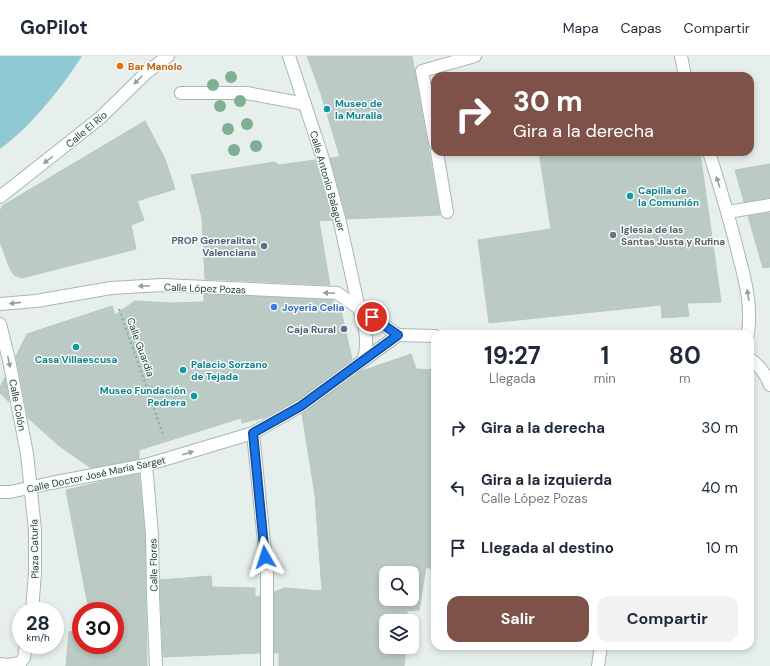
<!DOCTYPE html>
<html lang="es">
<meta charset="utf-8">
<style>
:root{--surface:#fff;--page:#f2f2f3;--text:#1f2937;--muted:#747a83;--line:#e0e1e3;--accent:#7f5249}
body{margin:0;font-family:"DM Sans",sans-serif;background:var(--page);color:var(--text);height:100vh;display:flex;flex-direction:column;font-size:15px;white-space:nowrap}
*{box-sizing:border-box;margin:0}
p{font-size:13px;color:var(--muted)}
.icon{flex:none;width:22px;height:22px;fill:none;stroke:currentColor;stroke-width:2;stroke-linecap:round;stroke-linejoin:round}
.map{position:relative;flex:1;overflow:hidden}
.panel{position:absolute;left:431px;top:274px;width:323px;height:320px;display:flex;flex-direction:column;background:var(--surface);border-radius:12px;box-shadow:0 2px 6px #0003}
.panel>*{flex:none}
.banner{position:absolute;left:431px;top:16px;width:323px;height:84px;border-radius:12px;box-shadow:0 2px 6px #0003;background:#7f5249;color:#fff;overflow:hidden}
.controls{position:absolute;left:379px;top:510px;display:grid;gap:8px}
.controls a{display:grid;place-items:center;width:40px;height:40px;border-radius:8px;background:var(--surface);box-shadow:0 2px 6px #0003;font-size:20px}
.speed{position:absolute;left:12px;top:546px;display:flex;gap:8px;font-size:20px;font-weight:700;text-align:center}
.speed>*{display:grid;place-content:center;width:52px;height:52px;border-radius:50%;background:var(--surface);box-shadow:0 2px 6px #0003;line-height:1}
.speed small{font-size:10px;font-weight:400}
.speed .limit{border:6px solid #d22;background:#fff;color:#111}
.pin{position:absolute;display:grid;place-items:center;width:34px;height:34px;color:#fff;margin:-17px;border:2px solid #fff;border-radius:50%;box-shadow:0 1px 4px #0007}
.me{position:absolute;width:44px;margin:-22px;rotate:354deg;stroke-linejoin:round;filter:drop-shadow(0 0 3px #0008)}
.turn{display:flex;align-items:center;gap:14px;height:84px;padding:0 16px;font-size:18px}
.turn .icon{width:52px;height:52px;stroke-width:2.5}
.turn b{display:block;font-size:28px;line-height:34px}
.eta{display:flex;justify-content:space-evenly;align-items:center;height:68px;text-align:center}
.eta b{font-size:24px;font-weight:700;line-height:28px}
.cta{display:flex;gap:8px;margin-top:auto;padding:8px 16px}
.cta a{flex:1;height:46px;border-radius:12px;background:var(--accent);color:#fff;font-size:16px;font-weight:700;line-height:46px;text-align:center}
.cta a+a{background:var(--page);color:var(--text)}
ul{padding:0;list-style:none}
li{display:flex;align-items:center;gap:12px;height:60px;padding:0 16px}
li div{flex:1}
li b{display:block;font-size:15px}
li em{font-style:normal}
header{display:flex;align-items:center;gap:24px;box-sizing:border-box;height:56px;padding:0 20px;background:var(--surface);border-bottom:1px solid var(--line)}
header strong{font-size:19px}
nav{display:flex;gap:22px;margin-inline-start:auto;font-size:14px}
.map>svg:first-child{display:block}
.water{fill:#8ec9d4}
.building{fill:#bbcac4;stroke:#b8c9c2;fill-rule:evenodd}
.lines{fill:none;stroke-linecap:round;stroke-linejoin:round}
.minor-casing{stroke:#a8b8b2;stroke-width:14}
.path{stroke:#86b3a5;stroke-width:2.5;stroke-dasharray:2 3;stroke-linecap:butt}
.minor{stroke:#fff;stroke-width:12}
.tree{fill:#80af93}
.oneway{fill:#92a09c}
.route-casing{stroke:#114b97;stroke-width:10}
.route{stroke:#1a73e8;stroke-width:7}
.food-dot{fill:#e8710a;stroke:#f7fbf9;stroke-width:1.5}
.culture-dot{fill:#0f9aa8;stroke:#f7fbf9;stroke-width:1.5}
.worship-dot{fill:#6b7280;stroke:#f7fbf9;stroke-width:1.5}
.service-dot{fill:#5c6f8a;stroke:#f7fbf9;stroke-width:1.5}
.shop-dot{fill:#3f7fe0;stroke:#f7fbf9;stroke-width:1.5}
.labels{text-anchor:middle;stroke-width:3;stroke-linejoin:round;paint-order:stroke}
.food-label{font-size:10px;font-weight:bold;fill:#c56008;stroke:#f7fbf9;text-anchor:start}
.culture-label{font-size:10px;font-weight:bold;fill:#0d838f;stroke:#f7fbf9;text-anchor:start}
.street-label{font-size:10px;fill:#24423a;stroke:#f7fbf9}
.worship-label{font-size:10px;font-weight:bold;fill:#5b616d;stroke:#f7fbf9;text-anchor:start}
.service-label{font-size:10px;font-weight:bold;fill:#4e5e75;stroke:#f7fbf9;text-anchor:end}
.shop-label{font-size:10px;font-weight:bold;fill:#366cbe;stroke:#f7fbf9;text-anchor:start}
</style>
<header>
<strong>GoPilot</strong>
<nav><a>Mapa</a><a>Capas</a><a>Compartir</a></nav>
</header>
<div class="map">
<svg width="770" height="610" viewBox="0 0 770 610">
<rect width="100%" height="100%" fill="#e6efeb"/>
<path class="water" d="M0,0H82C61,33 31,70 0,93Z"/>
<g class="building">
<path d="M307,0H412L440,159L347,163L330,102L340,101L321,38Z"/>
<path d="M145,65L165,103L175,133L137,145L144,164L131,169L136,193L22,222L14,219L10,213L0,186V156L2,150Z"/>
<path d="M539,96H700L721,246L687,247L689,260L662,262L661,249L489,267L478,184L551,173Z"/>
<path d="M315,104L332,164L319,165L330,229L205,223L202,162L191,119L275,106L279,109Z"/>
<path d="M770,108V142L744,146L735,114Z"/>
<path d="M770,157V211L763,212L748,160Z"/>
<path d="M204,238L333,244L334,250H340L352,303L297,344L266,361L242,367L241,362L139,394V403L91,412L58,389L28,362L16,300L27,278L112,250L115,259L135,245L171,247L204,246Z"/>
<path d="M411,298L416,313L435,314V514L426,511L419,554L407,555V565H386V591H406L404,610H279V596L274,597V536L285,532L322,535L315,439L302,358L362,315ZM386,517H412V543H386Z"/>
<path d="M5,321L9,346L0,337V331Z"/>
<path d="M139,418L145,478L147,610H66L69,576L81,574V589H115V555H89L66,434L108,424Z"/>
<path d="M211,520L212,531L255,532V541L260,540V597L163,601L160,524Z"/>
</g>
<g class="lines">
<g class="minor-casing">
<g id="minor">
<path d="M289,0L322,100L339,162L359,253C366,267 368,288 364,303"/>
<path d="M681,0L685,20"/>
<path d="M181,37H247L305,48"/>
<path d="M435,87L422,15L475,0"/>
<path d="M437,96L447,156"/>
<path d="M709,96C719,128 729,160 737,193C745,224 752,246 748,278"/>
<path d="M0,141L100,62L146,17L168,0"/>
<path d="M728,156L770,149"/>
<path d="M0,248L36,245L111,232L162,229L337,237L398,279"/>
<path d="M0,268L9,304L27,398L35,474V517L32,555"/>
<path d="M398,279L435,280"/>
<path d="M750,303C760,310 766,318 770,329"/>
<path d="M253,377L267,516V610"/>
<path d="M146,409L152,478L153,540L156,610"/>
<path d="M0,436H10L51,427L146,409L253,377L301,350L398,279"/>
<path d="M0,608L8,609L20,607L24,602L26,589"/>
<path d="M598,610L601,590"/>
</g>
</g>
<path class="path" d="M119,253L164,381"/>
<use href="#minor" class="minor"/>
</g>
<g class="tree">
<circle cx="231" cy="21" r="6"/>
<circle cx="213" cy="29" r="6"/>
<circle cx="240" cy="45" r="6"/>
<circle cx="220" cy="50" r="6"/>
<circle cx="247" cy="68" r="6"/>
<circle cx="228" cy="73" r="6"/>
<circle cx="256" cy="90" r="6"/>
<circle cx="234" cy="94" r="6"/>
</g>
<defs><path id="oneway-solid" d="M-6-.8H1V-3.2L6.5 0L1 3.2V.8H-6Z"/></defs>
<g class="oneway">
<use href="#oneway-solid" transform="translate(138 24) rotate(135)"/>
<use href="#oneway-solid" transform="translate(48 104) rotate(142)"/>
<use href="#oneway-solid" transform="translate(718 126) rotate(-108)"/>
<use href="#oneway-solid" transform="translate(144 230) rotate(177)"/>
<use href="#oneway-solid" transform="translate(329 237) rotate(-177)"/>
<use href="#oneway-solid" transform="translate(748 239) rotate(-100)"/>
<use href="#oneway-solid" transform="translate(15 247) rotate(174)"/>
<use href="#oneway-solid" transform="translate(9 306) rotate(78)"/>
<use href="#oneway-solid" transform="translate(188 397) rotate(-16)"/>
</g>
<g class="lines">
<g class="route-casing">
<path id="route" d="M265,501L253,377L301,350L398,279L372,261"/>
</g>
<use href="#route" class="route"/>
</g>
<circle class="food-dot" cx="120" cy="10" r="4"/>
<g class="culture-dot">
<circle cx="327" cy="53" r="4"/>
<circle cx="630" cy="140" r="4"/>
<circle cx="76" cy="291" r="4"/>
<circle cx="183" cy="314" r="4"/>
<circle cx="194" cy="340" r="4"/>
</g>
<circle class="worship-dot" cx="613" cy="179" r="4"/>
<g class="service-dot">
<circle cx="264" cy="190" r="4"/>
<circle cx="344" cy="273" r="4"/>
</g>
<circle class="shop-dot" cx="274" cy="251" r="4"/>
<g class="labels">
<g class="food-label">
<text x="128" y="14">Bar Manolo</text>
</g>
<g class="culture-label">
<text x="335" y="51">Museo de<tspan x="335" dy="12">la Muralla</tspan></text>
<text x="638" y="138">Capilla de<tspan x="638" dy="12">la Comunión</tspan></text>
<text x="76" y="307" text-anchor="middle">Casa Villaescusa</text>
<text x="191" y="312">Palacio Sorzano<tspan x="191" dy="12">de Tejada</tspan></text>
<text x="186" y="338" text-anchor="end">Museo Fundación<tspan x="186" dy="12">Pedrera</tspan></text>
</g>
<g class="street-label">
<text transform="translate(86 73) rotate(-40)" y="4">Calle El Río</text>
<text transform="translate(328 125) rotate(74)" y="4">Calle Antonio Balaguer</text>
<text transform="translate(205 232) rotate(2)" y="4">Calle López Pozas</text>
<text transform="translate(141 291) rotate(70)" y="4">Calle Guardia</text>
<text transform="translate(18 349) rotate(79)" y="4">Calle Colón</text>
<text transform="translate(96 418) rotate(-12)" y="4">Calle Doctor José María Sarget</text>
<text transform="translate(34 493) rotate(-91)" y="4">Plaza Caturla</text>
<text transform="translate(153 509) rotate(-91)" y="4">Calle Flores</text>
</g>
<g class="worship-label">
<text x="621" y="177">Iglesia de las<tspan x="621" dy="12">Santas Justa y Rufina</tspan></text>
</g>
<g class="service-label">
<text x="256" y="188">PROP Generalitat<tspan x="256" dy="12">Valenciana</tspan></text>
<text x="336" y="277">Caja Rural</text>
</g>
<g class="shop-label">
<text x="282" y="255">Joyería Celia</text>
</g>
</g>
</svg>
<div class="controls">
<a><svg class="icon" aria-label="search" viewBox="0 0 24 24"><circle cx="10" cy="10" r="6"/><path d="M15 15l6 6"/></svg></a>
<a><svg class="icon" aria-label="layers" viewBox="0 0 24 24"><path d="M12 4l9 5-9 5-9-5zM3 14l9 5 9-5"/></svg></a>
</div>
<div class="speed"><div>28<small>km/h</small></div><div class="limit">30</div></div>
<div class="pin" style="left:372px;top:261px;background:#d93025"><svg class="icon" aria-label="arrive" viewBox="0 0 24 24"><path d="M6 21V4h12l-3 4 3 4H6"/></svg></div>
<svg class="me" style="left:265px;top:501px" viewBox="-20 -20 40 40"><path d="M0-17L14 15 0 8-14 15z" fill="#1a73e8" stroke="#fff" stroke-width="4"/></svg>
<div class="banner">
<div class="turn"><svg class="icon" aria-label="right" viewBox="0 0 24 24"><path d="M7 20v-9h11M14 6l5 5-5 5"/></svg><div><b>30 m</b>Gira a la derecha</div></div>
</div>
<section class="panel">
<div class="eta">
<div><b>19:27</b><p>Llegada</p></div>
<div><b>1</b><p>min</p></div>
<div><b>80</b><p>m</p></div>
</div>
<ul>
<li><svg class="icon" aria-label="right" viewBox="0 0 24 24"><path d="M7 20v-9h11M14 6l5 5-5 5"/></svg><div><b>Gira a la derecha</b></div><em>30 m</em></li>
<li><svg class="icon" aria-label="left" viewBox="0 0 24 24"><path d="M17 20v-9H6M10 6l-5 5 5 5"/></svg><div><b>Gira a la izquierda</b><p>Calle López Pozas</p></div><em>40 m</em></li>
<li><svg class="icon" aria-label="arrive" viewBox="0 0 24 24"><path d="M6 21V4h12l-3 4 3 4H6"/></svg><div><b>Llegada al destino</b></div><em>10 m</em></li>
</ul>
<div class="cta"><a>Salir</a><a>Compartir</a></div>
</section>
</div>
